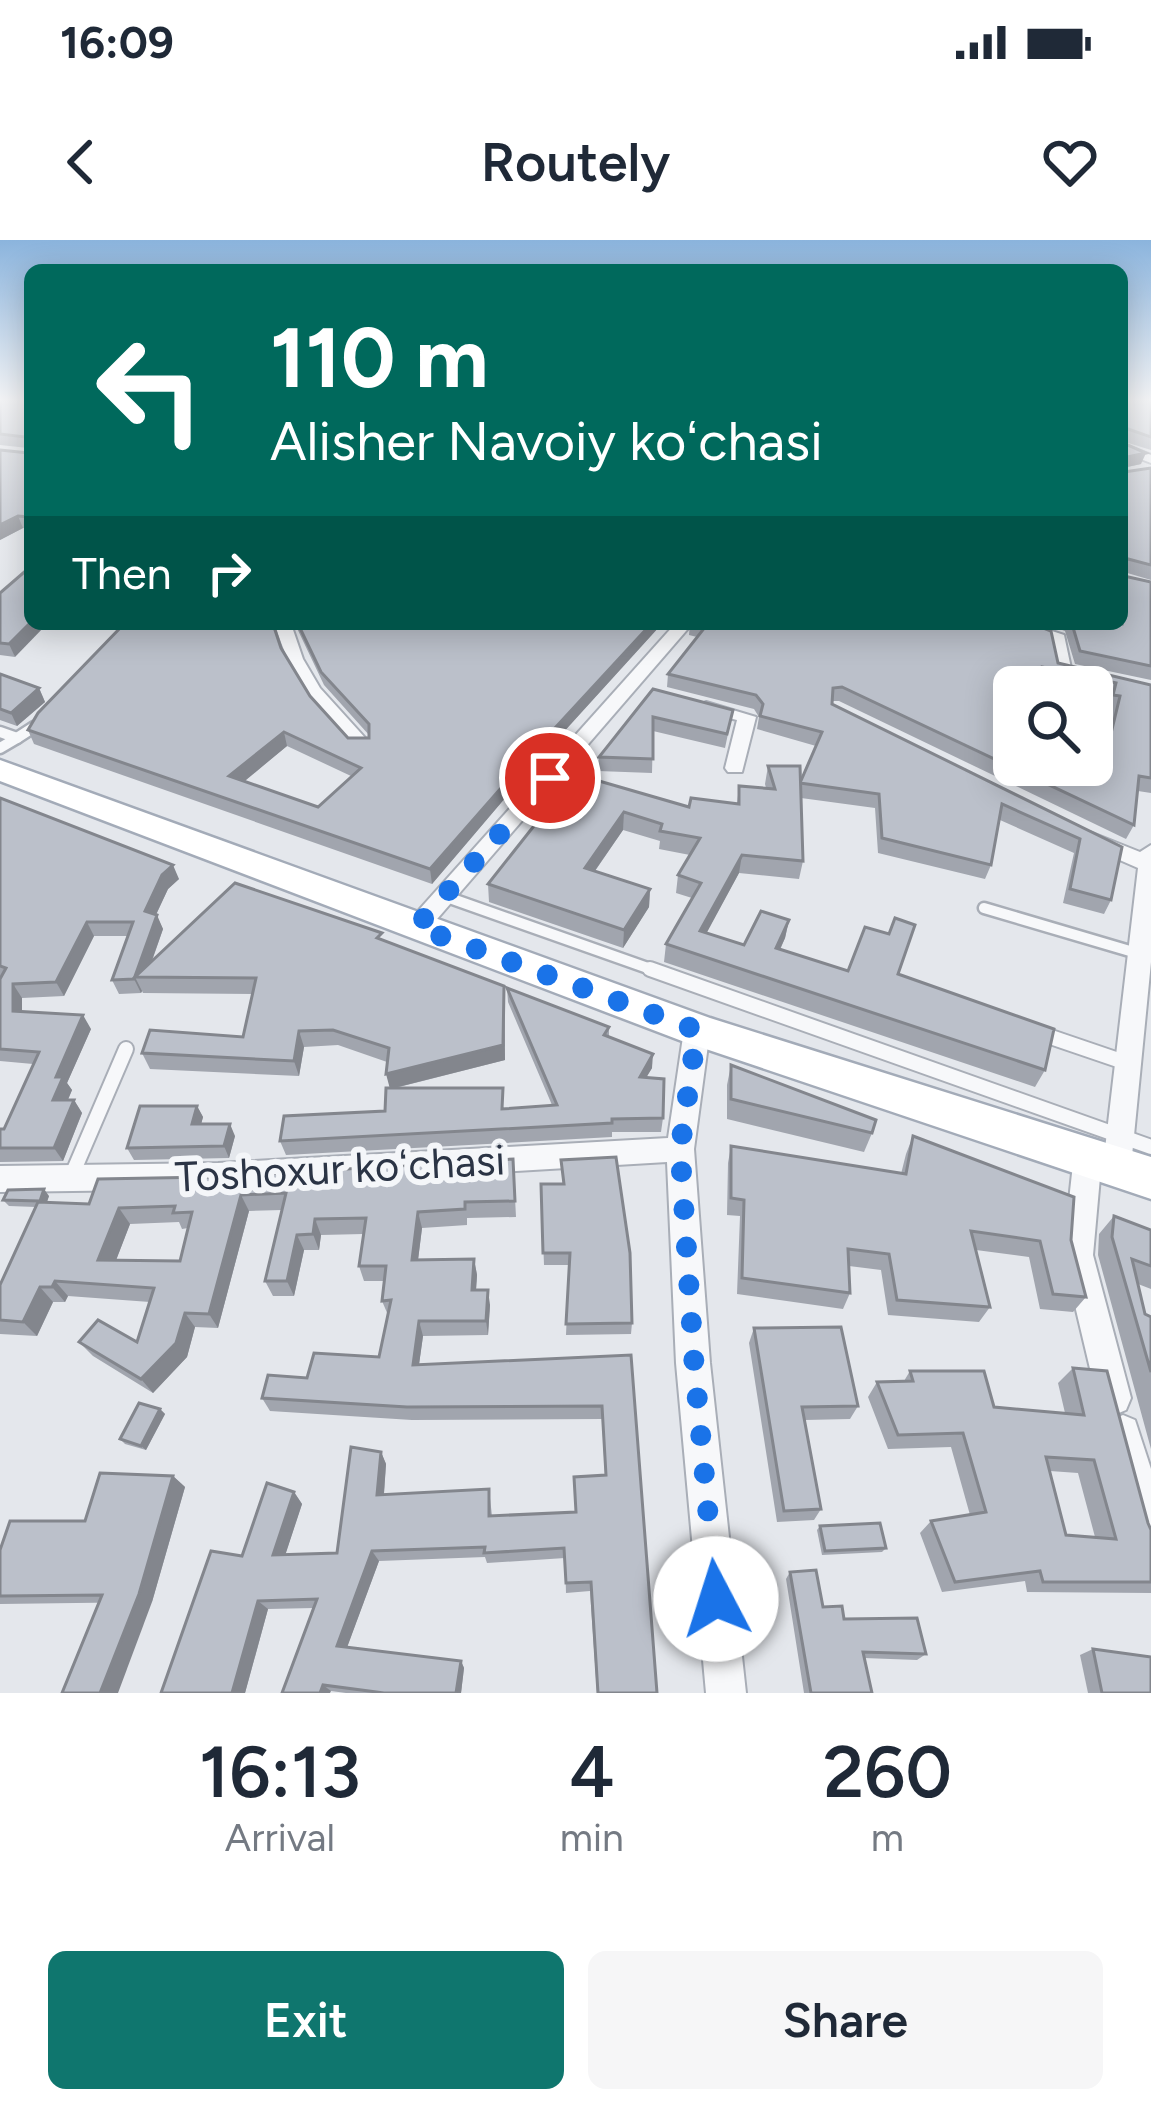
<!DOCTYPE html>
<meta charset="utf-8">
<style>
:root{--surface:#fff;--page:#f6f6f7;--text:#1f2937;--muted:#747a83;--accent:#0f766e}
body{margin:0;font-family:Figtree,sans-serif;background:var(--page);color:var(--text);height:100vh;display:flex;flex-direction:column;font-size:45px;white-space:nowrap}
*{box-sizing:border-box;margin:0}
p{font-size:39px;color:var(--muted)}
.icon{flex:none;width:66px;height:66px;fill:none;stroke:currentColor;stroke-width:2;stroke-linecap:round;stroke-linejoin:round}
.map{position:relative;height:1453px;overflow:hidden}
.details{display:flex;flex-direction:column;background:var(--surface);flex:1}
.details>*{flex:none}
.guide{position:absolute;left:24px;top:24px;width:1104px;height:366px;border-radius:18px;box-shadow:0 6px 30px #0003;background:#00695c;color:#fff;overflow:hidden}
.buttons{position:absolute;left:993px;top:426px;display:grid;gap:24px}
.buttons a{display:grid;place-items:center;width:120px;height:120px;border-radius:18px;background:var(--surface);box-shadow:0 6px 30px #0003;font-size:60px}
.pin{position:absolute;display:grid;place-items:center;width:102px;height:102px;color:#fff;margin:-51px;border:6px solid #fff;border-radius:50%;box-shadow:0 3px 12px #0007}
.me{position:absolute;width:132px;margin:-66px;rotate:355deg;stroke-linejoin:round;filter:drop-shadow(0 0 9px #0008)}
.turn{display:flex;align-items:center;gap:42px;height:252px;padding:0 48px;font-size:54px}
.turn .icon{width:156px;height:156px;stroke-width:2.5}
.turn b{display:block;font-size:84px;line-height:102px}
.then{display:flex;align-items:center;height:114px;padding:0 48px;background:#0003;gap:24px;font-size:45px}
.eta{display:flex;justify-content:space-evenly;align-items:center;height:204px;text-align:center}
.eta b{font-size:72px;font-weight:600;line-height:84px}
.primary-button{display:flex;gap:24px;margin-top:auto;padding:24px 48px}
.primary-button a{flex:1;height:138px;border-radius:18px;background:var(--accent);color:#fff;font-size:48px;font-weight:600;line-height:138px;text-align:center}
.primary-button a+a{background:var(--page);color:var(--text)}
.status{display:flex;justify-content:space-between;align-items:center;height:84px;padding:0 60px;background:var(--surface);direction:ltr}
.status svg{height:33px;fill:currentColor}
header{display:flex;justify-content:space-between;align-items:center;height:156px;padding:0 48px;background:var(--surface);font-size:54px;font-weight:600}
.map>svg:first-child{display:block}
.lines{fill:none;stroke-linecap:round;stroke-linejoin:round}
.lane-far2-casing{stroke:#a9aeb7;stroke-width:10}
.lane-far1-casing{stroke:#a9aeb7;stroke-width:15}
.lane-casing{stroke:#a9aeb7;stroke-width:18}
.street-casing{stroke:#a9aeb7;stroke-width:4}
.primary-casing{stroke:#a3abb8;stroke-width:5}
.lane-far2{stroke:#f7f8fa;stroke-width:8}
.lane-far1{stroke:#f7f8fa;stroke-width:10}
.lane{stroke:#f7f8fa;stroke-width:14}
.street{fill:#f7f8fa;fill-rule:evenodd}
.primary{fill:#fff;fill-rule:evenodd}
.wall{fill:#a1a5ae;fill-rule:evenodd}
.shaded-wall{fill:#83868d}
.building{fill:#bbc0ca;stroke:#83868d;stroke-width:3;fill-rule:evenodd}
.route{stroke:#1a73e8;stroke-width:21;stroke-dasharray:0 37.8}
.labels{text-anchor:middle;stroke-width:12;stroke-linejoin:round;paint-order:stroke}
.street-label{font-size:42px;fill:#2b3445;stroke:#f4f6f9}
</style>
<div class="status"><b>16:09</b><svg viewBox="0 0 49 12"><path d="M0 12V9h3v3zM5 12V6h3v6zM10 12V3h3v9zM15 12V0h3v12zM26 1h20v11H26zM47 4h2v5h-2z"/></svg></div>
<header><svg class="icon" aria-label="back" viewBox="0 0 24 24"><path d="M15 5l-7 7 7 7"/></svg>Routely<svg class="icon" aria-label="heart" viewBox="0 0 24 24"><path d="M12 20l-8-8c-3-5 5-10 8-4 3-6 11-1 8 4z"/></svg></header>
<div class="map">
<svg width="1151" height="1453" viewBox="0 0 1151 1453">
<rect width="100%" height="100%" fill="#e4e7ec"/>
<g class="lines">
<g class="lane-far2-casing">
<path id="lane-far2" d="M30,490L41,483"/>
</g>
<g class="lane-far1-casing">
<g id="lane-far1">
<path d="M0,492L17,498L0,508"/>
<path d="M17,498L34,487"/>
<path d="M444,656L659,732"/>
<path d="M984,668L1140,714"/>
</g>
</g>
<g class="lane-casing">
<g id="lane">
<path d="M650,729L1151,907"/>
<path d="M1039,793L1127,823"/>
<path d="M71,937L126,809"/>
</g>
</g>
<g class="street-casing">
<g id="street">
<path d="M1122,204L1151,215V223L1122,212Z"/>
<path d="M275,384H291L303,419L320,448L368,501V509H354C318,472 289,434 275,384Z"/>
<path d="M675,384H692L425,693H409L405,687L409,681Z"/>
<path d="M1007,384H1031L1064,395L1071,428L1093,436L1084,441L1057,436L1050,401Z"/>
<path d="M706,462L756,477L742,532H728L725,528L737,480L700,471L697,467Z"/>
<path d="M1090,592L1140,612L1151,605V722L1131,926L1127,935L1117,938L1107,935L1103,926L1138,628L1083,604L1079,599Z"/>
<path d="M697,780L706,783L710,790L694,909L710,1123L746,1453H706L676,1123L667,922L218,949L0,952V926L218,923L668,898L684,790L688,783Z"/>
<path d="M1088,903L1098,906L1102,915L1093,1015L1131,1158L1126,1170L1114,1175L1102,1170L1097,1158L1063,1015L1074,915L1078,906Z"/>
<path d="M1123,1175L1135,1180L1151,1229V1311L1138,1306L1133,1293L1106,1192L1111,1180Z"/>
</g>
</g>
<g class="primary-casing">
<path id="primary" d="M0,520L710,778L1151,917V959L682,801L0,541Z"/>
</g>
<use href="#lane-far2" class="lane-far2"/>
<use href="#lane-far1" class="lane-far1"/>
<use href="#lane" class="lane"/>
<use href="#street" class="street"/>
<use href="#primary" class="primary"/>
</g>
<g class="wall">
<path d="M0,158H30V289L23,288L0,300L29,213L28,208L0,205Z"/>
<path d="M1122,158H1151V210L1122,201L1141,224L1123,228L1124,232L1151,228V340L1124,332V336L1151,342V440L1075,424L1065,391L1045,384H1122Z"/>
<path d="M0,353L15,417L0,415Z"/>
<path d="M295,384H670L665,389L659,387L530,529H523V537L432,644L34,504L28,490L281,408L310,456L348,498H369V495L324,445ZM287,506L351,536L318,567L244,541Z"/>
<path d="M690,384H1033L1058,423L1151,445V553L1138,551L1134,585L1126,599L839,461H832V464L1122,607L1111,660L1104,674L1063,663L1074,613L1000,580L991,625L985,639L878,613L875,568L801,558L803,621L799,639L739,633L706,693L744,705L789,680L785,698L780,710L848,731L898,734L1045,830L1035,847L664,722L666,704L692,658L676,653L678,635L690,615L659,609L660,601L623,590L595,631L650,649L649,667L623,708L489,662L488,644L575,534L689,567L737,564L739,546L766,548L765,544L768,526L800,543L816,506L757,489L759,477L754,469L667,447L668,434L697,397L689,395ZM1039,441L1067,447H1092V453L1110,457L1107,468L1113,470L1105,506L1014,525Z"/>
<path d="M0,434L39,448L45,462L17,486L0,480Z"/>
<path d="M653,449L733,470L725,508L653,491L652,533L598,531L599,517Z"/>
<path d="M0,558L179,639L168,649L156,675L163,689L152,721L383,700L504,746L505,820L395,848L504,868L552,865L508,762L507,748L609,787V797L652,828L646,837L663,878L661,892H612V897L286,915L280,901L385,871L390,848L387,822L338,805L304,807L299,836L150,829L142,813L243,797L253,754L143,753L142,751L141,753L119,754L112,740L128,696H94L64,756L22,758V771L91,789L67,843L72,850L68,860H74L82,873L63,921L0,922V889H4L33,824L0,821Z"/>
<path d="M731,825L872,893L864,912L727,879V845Z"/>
<path d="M197,866L203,877L201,884L235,896L229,918L134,920L127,908Z"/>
<path d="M913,896L1071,1000L1086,1057L1073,1072L1040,1069L1029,1017L976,1010L990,1067L979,1082L888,1075L881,1030L849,1026L850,1053L843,1069L737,1054L740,976L727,975L728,923L731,906L901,934L906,914Z"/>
<path d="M513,919L516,977L467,978V985L422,988L418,1020L474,1019L477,1035L476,1050L490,1065L488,1095L423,1096L419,1124L631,1115L657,1453H597L590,1351L566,1353L565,1318L487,1323L485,1317L379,1321L347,1407L461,1421L464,1428L461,1453H346L331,1451L282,1453L314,1368L268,1369L245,1453H161L242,1316L294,1252L302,1264L285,1315L337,1313L381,1212L386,1224L384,1254L489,1249L492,1276L575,1272L605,1235L602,1179L412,1180L270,1171L262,1158L307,1138L379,1117L388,1075L382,1061L384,1041H364L359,1026L363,994L321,995L319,1010H304L294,1056H273L265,1041L282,970L249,971L218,1088L195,1087L187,1117L153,1153L93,1116L79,1102H137L150,1062L68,1056L65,1062H53L37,1096L0,1094V1045L36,967L9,966L3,960L49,956L47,962L89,964L210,937ZM179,982L182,989L188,988L180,1021L116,1020L130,984Z"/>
<path d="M561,920L632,1083L631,1094L566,1095L569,1025H544L541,944H563Z"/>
<path d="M1114,976L1151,990V1049L1138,1044L1145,1074L1151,1077V1209L1098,1015L1099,994Z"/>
<path d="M754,1088L858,1166L850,1179L805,1180L821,1269L814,1280L777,1282L749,1103Z"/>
<path d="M1073,1128L1151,1290V1353L1027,1352L1025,1341L942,1352L920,1293L931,1281L970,1275L951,1207L888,1209L868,1157L877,1142L904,1141L910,1131L994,1167L1065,1173L1058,1143ZM1050,1231L1078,1233L1095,1297L1066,1295Z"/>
<path d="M160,1169L165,1174L146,1210L125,1204L120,1199Z"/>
<path d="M173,1236L185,1247L152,1362L0,1364V1310L85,1281Z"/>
<path d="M820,1286L886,1308L882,1312L822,1315L817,1290Z"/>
<path d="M790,1332L823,1367L844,1379L926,1414L917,1420L864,1418L872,1453H804L786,1339Z"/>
<path d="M1093,1409L1151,1453H1088L1080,1415Z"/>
</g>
<g class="shaded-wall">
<path d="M1146,213L1141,224L1122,228L1123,218Z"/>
<path d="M18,276L23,288L0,300V285Z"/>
<path d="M30,384H47L15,417L9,404Z"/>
<path d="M651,384H659V387L530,529V515Z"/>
<path d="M39,448L45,462L17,486L11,473Z"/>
<path d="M284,492L287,506L234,550L229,536Z"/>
<path d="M523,523V537L432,644L430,629Z"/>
<path d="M624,572L623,590L585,645V628Z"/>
<path d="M742,615L739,633L698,709L700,691Z"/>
<path d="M173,625L179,639L168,649L151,685L145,671L162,635Z"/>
<path d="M650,649L649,667L623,708L624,690Z"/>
<path d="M157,675L163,689L146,737H135L142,751L141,753L134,739Z"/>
<path d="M789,680L785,698L772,726L776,708Z"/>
<path d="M87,682L94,696L64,756L56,742Z"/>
<path d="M13,744L22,758V784L13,771Z"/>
<path d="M504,746L505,820L390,849L386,834Z"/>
<path d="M83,775L91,789L67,843L72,850L62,873L53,860L56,837Z"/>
<path d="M299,791L304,807L299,836L294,821Z"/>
<path d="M653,814L652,828L639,850L640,837Z"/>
<path d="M74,860L82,873L63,921L54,908Z"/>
<path d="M197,866L203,877L198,896L192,884Z"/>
<path d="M230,884L235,896L229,918L224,906Z"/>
<path d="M44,949L49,956L45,967L40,961Z"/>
<path d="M241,955L249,971L218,1088L209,1074Z"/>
<path d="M119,968L130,984L110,1036L98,1020Z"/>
<path d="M418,972L422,988L416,1036L412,1020Z"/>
<path d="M315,979L321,995L319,1010L313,994Z"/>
<path d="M297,995L304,1010L294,1056L287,1041Z"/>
<path d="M474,1019L477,1035L475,1065L472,1050Z"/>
<path d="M55,1041L68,1056L65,1062L52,1047Z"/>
<path d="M40,1047L53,1062L37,1096L23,1082Z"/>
<path d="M488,1050L490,1065L488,1095L486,1081Z"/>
<path d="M185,1073L195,1087L187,1117L153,1153L141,1139Z"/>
<path d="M419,1081L423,1096L417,1139L413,1125Z"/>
<path d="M160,1169L165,1174L146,1210L141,1206Z"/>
<path d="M381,1212L386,1224L383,1266L377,1255Z"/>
<path d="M173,1236L185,1247L152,1362L118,1453H100Z"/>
<path d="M294,1252L302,1264L282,1325L273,1315Z"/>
<path d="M372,1311L379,1321L345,1413L337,1406Z"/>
<path d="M258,1361L268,1369L245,1453H232Z"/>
<path d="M461,1421L464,1428L461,1453H456Z"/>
<path d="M323,1445L331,1451L330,1453H320Z"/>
</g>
<g class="building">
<path d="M0,158H30V277L18,276L0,285V210L29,213L26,197L0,194Z"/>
<path d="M1122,158H1151V197L1128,189L1122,193Z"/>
<path d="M1122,196L1123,203L1146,213L1123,218L1124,232L1151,228V325L1128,319L1123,323L1124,336L1151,342V426L1080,411L1072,384H1122Z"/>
<path d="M30,327V383L9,404L0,403V353Z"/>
<path d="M124,384H273L281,408L310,456L348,498H369V484L321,432L298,384H651L530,515L511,514L510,520L523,523L430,629L28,490L38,473ZM284,492L361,528L318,567L229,536Z"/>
<path d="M698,384H1033L1051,391L1058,423L1151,445V538L1139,536L1134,585L842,447L833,448L832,464L1122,607L1111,660L1070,649L1080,599L1002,564L991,625L882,598L879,554L800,543L822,492L760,476L763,464L756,455L668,434L706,386ZM1042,427L1116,443L1113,455L1120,456L1108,506L1092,502V525H1014V447H1037Z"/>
<path d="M0,434L39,448L11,473L0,469Z"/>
<path d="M653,449L733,470L727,494L653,477V519L599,517Z"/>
<path d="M768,526H800L803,621L742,615L700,691L744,705L761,671L789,680L776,708L848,731L865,687L889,694L895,678L915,685L898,734L1054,789L1045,830L666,704L701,643L678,635L700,598L660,591L662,584L624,572L585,628L650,649L624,690L488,644L575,534L689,567L691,558L739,564V546L775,549Z"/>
<path d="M0,558L173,625L162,635L145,671L157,675L134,739L112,740L133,682H87L56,742L13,744V771L83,775L56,837H63L53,860H74L54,908H0V889H4L39,812L0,809V739L6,728L0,726Z"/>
<path d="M235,643L382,693L377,698L504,746L503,805L386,834L389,808L333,790L299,791L294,821L142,813L150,790L243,797L256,738L135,737Z"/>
<path d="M507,748L609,787L604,795L653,814L640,837L664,839L663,878L612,879V883L280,901L284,876L385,871L386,848H503L502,869L557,865Z"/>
<path d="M731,825L876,880L872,893L731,859Z"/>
<path d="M140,866H197L192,884H230L224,906L127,908Z"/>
<path d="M913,896L1074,957L1071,1000L1086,1057L1053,1054L1040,1001L971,991L990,1067L897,1060L889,1014L848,1009L850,1053L742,1038L744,960L731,958V906L906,934Z"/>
<path d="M616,917L630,1013L632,1083L566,1084L570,1013H543L541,944H564L561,920Z"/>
<path d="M513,919L515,961L465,962V969L418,972L412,1020L474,1019L472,1050H488L486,1081H419L413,1125L631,1115L657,1453H598L591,1342L566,1343L564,1308L484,1313L485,1307L372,1311L337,1406L461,1421L456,1453H384L323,1445L320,1453H282L317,1359L258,1361L232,1453H161L211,1311L242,1316L267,1243L294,1252L273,1315L337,1313L351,1207L381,1212L377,1255L489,1249V1276L576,1272L574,1237L606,1235L602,1166L407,1167L262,1158L268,1135L307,1138L314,1113L379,1117L391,1060L382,1061L386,1026H359L366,978L315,979L313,994L297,995L287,1041H265L286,953L241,955L209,1074L185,1073L176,1103L141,1139L79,1102L98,1080L137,1102L154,1048L55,1041L52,1047H40L23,1082L0,1080V1045L38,962L89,964L98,939L210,937ZM175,966L173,973L192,972L180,1021L98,1020L119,968Z"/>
<path d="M44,949L40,961L3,960L8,950Z"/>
<path d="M1114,976L1151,990V1026L1132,1019L1145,1074L1151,1077V1132L1112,997Z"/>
<path d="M841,1087L858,1166L802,1167L821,1269L784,1271L754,1088Z"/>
<path d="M1073,1128L1107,1131L1148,1283L1151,1290V1342H1043L1040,1331L955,1342L931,1281L986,1272L963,1193L898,1195L877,1142L913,1141L910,1131H984L994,1167L1084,1175ZM1046,1217L1094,1220L1116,1299L1066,1295Z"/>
<path d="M139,1163L160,1169L141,1206L120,1199Z"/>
<path d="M100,1233L173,1236L139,1354L100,1453H62L102,1355L0,1356V1310L10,1281H85Z"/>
<path d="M880,1283L886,1308L825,1311L820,1286Z"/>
<path d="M816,1330L823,1367L842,1366L844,1379L917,1378L926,1414L863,1412L872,1453H811L790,1332Z"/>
<path d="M1093,1409L1151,1417V1453H1102Z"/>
</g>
<linearGradient id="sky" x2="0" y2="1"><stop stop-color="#8bb4dd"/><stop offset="0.44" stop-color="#f3f4f6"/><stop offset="1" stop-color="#f3f4f6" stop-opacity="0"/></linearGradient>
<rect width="1151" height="362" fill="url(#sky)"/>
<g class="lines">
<path class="route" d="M550,538L416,687L697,790L680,909L694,1123L716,1359"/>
</g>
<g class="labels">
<g class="street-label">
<text transform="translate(340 928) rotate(-3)" y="15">Toshoxur koʻchasi</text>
</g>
</g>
</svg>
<div class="buttons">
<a><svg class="icon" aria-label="search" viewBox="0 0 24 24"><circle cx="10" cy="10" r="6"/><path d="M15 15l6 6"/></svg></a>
</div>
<div class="pin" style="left:550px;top:538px;background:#d93025"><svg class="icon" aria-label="arrive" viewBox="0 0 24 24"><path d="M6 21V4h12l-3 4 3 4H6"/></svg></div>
<svg class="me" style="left:716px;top:1359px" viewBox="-20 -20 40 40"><circle r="19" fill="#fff"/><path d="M0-13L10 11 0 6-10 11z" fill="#1a73e8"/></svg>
<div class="guide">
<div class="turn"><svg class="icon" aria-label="left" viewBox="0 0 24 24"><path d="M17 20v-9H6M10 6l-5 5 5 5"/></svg><div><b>110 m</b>Alisher Navoiy koʻchasi</div></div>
<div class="then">Then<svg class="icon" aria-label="right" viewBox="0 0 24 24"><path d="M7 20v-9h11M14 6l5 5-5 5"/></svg></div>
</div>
</div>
<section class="details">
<div class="eta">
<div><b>16:13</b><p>Arrival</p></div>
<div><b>4</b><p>min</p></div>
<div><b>260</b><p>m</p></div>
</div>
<div class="primary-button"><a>Exit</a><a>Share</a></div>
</section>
